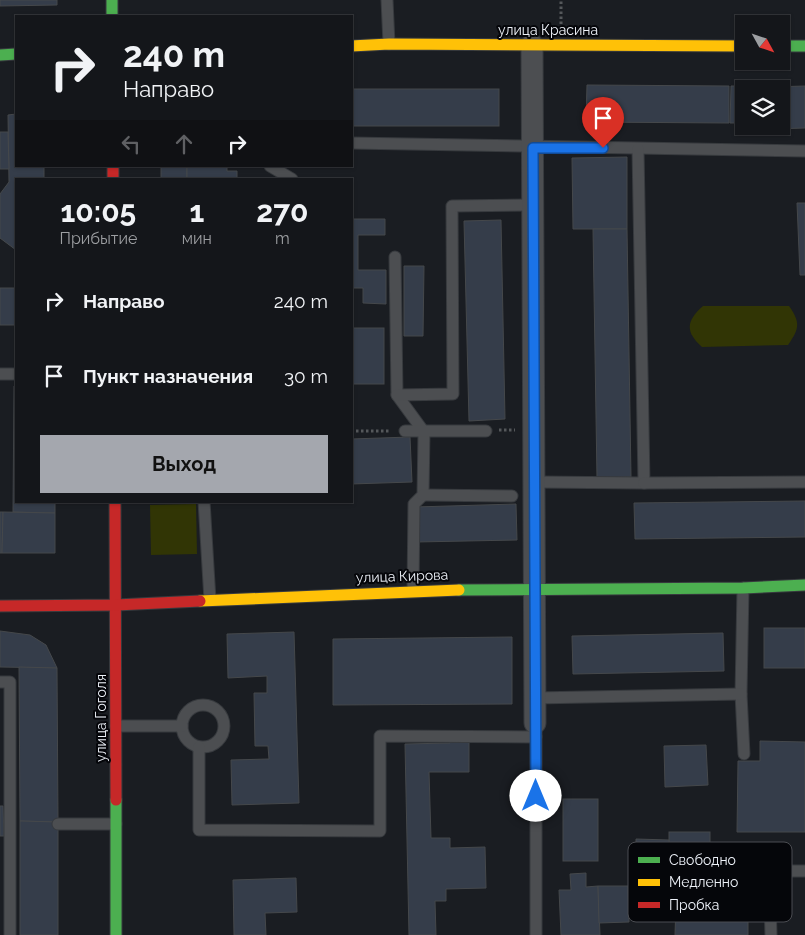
<!DOCTYPE html>
<html lang="ru">
<meta charset="utf-8">
<style>
:root{--surface:#14161a;--page:#1d1f23;--text:#f1f3f6;--muted:#9d9fa2;--line:#333539;--accent:#a4a7ae}
body{margin:0;font-family:Raleway,sans-serif;background:var(--page);color:var(--text);height:100vh;display:flex;flex-direction:column;font-size:19px;white-space:nowrap}
*{box-sizing:border-box;margin:0}
p{font-size:16px;color:var(--muted)}
.icon{flex:none;width:28px;height:28px;fill:none;stroke:currentColor;stroke-width:2;stroke-linecap:round;stroke-linejoin:round}
.map{position:relative;flex:1;overflow:hidden}
.details{position:absolute;left:15px;top:178px;width:338px;height:325px;display:flex;flex-direction:column;background:var(--surface);border-radius:0px;box-shadow:0 1px 4px #0004,0 0 0 1px var(--line)}
.details>*{flex:none}
.banner{position:absolute;left:15px;top:15px;width:338px;height:152px;border-radius:0px;box-shadow:0 1px 4px #0004,0 0 0 1px var(--line);background:#14161a;color:var(--text);overflow:hidden}
.needle{width:32px;rotate:130deg}
.fabs{position:absolute;left:735px;top:15px;display:grid;gap:10px}
.fabs a{display:grid;place-items:center;width:55px;height:55px;border-radius:0px;background:var(--surface);box-shadow:0 1px 4px #0004,0 0 0 1px var(--line);font-size:25px}
.pin{position:absolute;display:grid;place-items:center;width:42px;height:42px;color:#fff;margin:-51px -21px;border-radius:50% 50% 50% 0;rotate:-45deg;box-shadow:0 0 5px #0007}
.pin .icon{rotate:45deg}
.me{position:absolute;width:55px;margin:-28px;rotate:0deg;stroke-linejoin:round;filter:drop-shadow(0 0 4px #0008)}
.turn{display:flex;align-items:center;gap:18px;height:105px;padding:0 25px;font-size:22px}
.turn .icon{width:65px;height:65px;stroke-width:2.5}
.turn b{display:block;font-size:35px;line-height:42px}
.lanes{display:flex;align-items:center;height:48px;padding:0 25px;background:#0003;justify-content:center;gap:25px;direction:ltr}
.lanes .off{opacity:.35}
.eta{display:flex;justify-content:space-evenly;align-items:center;height:85px;text-align:center}
.eta b{font-size:30px;font-weight:700;line-height:35px}
.primary-button{display:flex;gap:10px;margin-top:auto;padding:10px 25px}
.primary-button a{flex:1;height:58px;border-radius:0px;background:var(--accent);color:#111;font-size:20px;font-weight:700;line-height:58px;text-align:center}
ul{padding:0;list-style:none}
li{display:flex;align-items:center;gap:15px;height:75px;padding:0 25px}
li div{flex:1}
li b{display:block;font-size:19px}
li em{font-style:normal}
.map>svg:first-child{display:block}
.green{fill:#313505}
.building{fill:#353d4a;stroke:#45484b}
.lines{fill:none;stroke-linecap:round;stroke-linejoin:round}
.lane-casing{stroke:#373a3e;stroke-width:13}
.street-casing{stroke:#373a3e;stroke-width:23}
.fast-casing{stroke:#373a3e;stroke-width:13}
.slow-casing{stroke:#373a3e;stroke-width:13}
.jam-casing{stroke:#373a3e;stroke-width:13}
.path{stroke:#55585b;stroke-width:3;stroke-dasharray:2.5 2.5;stroke-linecap:butt}
.lane{stroke:#4c4e51;stroke-width:11}
.street{stroke:#4c4e51;stroke-width:21}
.fast{stroke:#4caf50;stroke-width:11}
.slow{stroke:#ffc107;stroke-width:11}
.jam{stroke:#c62828;stroke-width:11}
.route-casing{stroke:#114b97;stroke-width:12}
.route{stroke:#1a73e8;stroke-width:9}
.labels{text-anchor:middle;stroke-width:4;stroke-linejoin:round;paint-order:stroke}
.street-label{font-size:14px;fill:#eef2f9;stroke:#05060a}
.key{fill:#05060a;stroke:#4b4d52;stroke-width:1}
.key-label{font-size:14px;fill:#eef2f9}
</style>
<div class="map">
<svg width="805" height="935" viewBox="0 0 805 935">
<rect width="100%" height="100%" fill="#1a1d22"/>
<g class="green">
<path d="M703,306H789C801,323 799,329 788,345L702,347C685,332 686,321 703,306Z"/>
<path d="M196,504L197,554L151,555L150,505Z"/>
</g>
<g class="building">
<path d="M0,0H57V5L0,6Z"/>
<path d="M587,85L729,86V123L586,122Z"/>
<path d="M731,86H744L743,123H730Z"/>
<path d="M805,86V128L771,129V126H781V89L770,87Z"/>
<rect x="351" y="89" width="148" height="37"/>
<path d="M16,114V166H44V179H16V250L0,238V194L9,182L8,115Z"/>
<path d="M0,132H8L9,169H0Z"/>
<path d="M627,157V229H573L572,158Z"/>
<rect x="161" y="166" width="26" height="13"/>
<path d="M187,166H227V171H237V179H187Z"/>
<path d="M797,203H805V275H800Z"/>
<path d="M351,219H385V235H358V270H386V304L363,303V288H351Z"/>
<path d="M501,220L505,419L469,421L464,221Z"/>
<path d="M593,229H627L631,477L597,478Z"/>
<path d="M404,266H424L423,336H404Z"/>
<rect x="0" y="288" width="16" height="37"/>
<rect x="351" y="328" width="33" height="56"/>
<path d="M14,386H16V501H55V513L13,512Z"/>
<path d="M410,437L412,482L351,484V439Z"/>
<path d="M805,501V537L635,539L634,503Z"/>
<path d="M516,504L517,540L416,542L415,507Z"/>
<path d="M0,512H3L2,553H0Z"/>
<path d="M3,512L55,513V553H2Z"/>
<rect x="764" y="628" width="41" height="40"/>
<path d="M0,631L30,635L46,645L57,668L0,667Z"/>
<path d="M294,632L299,803L232,805L231,760L269,759L268,746H255L254,693H267V676L228,678L227,634Z"/>
<path d="M723,633L724,671L573,674L572,636Z"/>
<path d="M512,637V704L333,705V639Z"/>
<path d="M19,667L57,668L58,822L20,821Z"/>
<path d="M469,737V772H429L431,838H450V848L485,847L486,888L446,889V901H435L436,935H409L405,744L450,743L449,738Z"/>
<path d="M760,741L805,742V832H737L738,761H760Z"/>
<path d="M706,745L708,785L665,787L664,746Z"/>
<rect x="563" y="799" width="35" height="62"/>
<path d="M0,806H3L4,836H0Z"/>
<path d="M20,821L58,822V935H20Z"/>
<rect x="669" y="832" width="41" height="36"/>
<path d="M636,839L669,840V868H636Z"/>
<path d="M586,873V887L598,886L600,935H561L559,890H571L570,874Z"/>
<path d="M296,878L297,912L265,913L266,935H234L233,880Z"/>
<path d="M598,886H628L629,922L599,923Z"/>
<path d="M695,886L748,887V935H675L676,902H694Z"/>
</g>
<g class="lines">
<g class="lane-casing">
<g id="lane">
<path d="M387,0L389,44"/>
<path d="M351,143L805,151"/>
<path d="M270,166L292,179"/>
<path d="M395,257L397,395L424,432L423,495L414,504L413,590"/>
<path d="M0,374H16"/>
<path d="M397,395L453,394L452,206L533,205"/>
<path d="M405,431H486"/>
<path d="M535,482L644,483L638,149"/>
<path d="M644,483L805,482"/>
<path d="M423,495L512,496"/>
<path d="M204,501L210,600"/>
<path d="M743,588L741,694L744,754"/>
<path d="M0,682H10V935"/>
<path d="M535,698L741,694"/>
<circle cx="203" cy="726" r="21"/>
<path d="M116,726H182"/>
<path d="M536,730V935"/>
<path d="M199,747V830L380,831V736L536,737"/>
<path d="M58,824H116"/>
<path d="M771,935L769,871H805"/>
</g>
</g>
<g class="street-casing">
<path id="street" d="M532,45L535,723"/>
</g>
<g class="fast-casing">
<g id="fast">
<path d="M112,0V16"/>
<path d="M781,46H805"/>
<path d="M0,55L16,54"/>
<path d="M459,590L743,588L805,585"/>
<path d="M116,800V935"/>
</g>
</g>
<g class="slow-casing">
<g id="slow">
<path d="M351,46L389,44L744,46"/>
<path d="M200,601L459,590"/>
</g>
</g>
<g class="jam-casing">
<g id="jam">
<path d="M113,166V179"/>
<path d="M115,501L116,800"/>
<path d="M0,606L116,605L200,601"/>
</g>
</g>
<g class="path">
<path d="M561,24V0"/>
<path d="M499,430H515"/>
<path d="M351,431H391"/>
</g>
<use href="#lane" class="lane"/>
<use href="#street" class="street"/>
<use href="#fast" class="fast"/>
<use href="#slow" class="slow"/>
<use href="#jam" class="jam"/>
</g>
<g class="lines">
<g class="route-casing">
<path id="route" d="M536,796L533,148H603"/>
</g>
<use href="#route" class="route"/>
</g>
<g class="labels">
<g class="street-label">
<text x="548" y="35">улица Красина</text>
<text transform="translate(402 576) rotate(-2)" y="5">улица Кирова</text>
<text transform="translate(101 718) rotate(-90)" y="5">улица Гоголя</text>
</g>
</g>
<rect x="628" y="842" width="164" height="80" rx="8" class="key"/>
<rect x="638" y="857" width="22" height="6" fill="#4caf50"/>
<rect x="638" y="879" width="22" height="7" fill="#ffc107"/>
<rect x="638" y="902" width="22" height="6" fill="#c62828"/>
<g class="key-label">
<text x="669" y="865">Свободно</text>
<text x="669" y="887">Медленно</text>
<text x="669" y="910">Пробка</text>
</g>
</svg>
<div class="fabs">
<a><svg class="needle" viewBox="-14 -14 28 28"><path d="M0-13l5 13h-10z" fill="#e53935"/><path d="M0 13l5-13h-10z" fill="#9d9fa2"/></svg></a>
<a><svg class="icon" aria-label="layers" viewBox="0 0 24 24"><path d="M12 4l9 5-9 5-9-5zM3 14l9 5 9-5"/></svg></a>
</div>
<div class="pin" style="left:603px;top:148px;background:#d93025"><svg class="icon" aria-label="arrive" viewBox="0 0 24 24"><path d="M6 21V4h12l-3 4 3 4H6"/></svg></div>
<svg class="me" style="left:536px;top:796px" viewBox="-20 -20 40 40"><circle r="19" fill="#fff"/><path d="M0-13L10 11 0 6-10 11z" fill="#1a73e8"/></svg>
<div class="banner">
<div class="turn"><svg class="icon" aria-label="right" viewBox="0 0 24 24"><path d="M7 20v-9h11M14 6l5 5-5 5"/></svg><div><b>240 m</b>Направо</div></div>
<div class="lanes"><svg class="icon off" aria-label="left" viewBox="0 0 24 24"><path d="M17 20v-9H6M10 6l-5 5 5 5"/></svg><svg class="icon off" aria-label="ahead" viewBox="0 0 24 24"><path d="M12 20V5M6 11l6-6 6 6"/></svg><svg class="icon" aria-label="right" viewBox="0 0 24 24"><path d="M7 20v-9h11M14 6l5 5-5 5"/></svg></div>
</div>
<section class="details">
<div class="eta">
<div><b>10:05</b><p>Прибытие</p></div>
<div><b>1</b><p>мин</p></div>
<div><b>270</b><p>m</p></div>
</div>
<ul>
<li><svg class="icon" aria-label="right" viewBox="0 0 24 24"><path d="M7 20v-9h11M14 6l5 5-5 5"/></svg><div><b>Направо</b></div><em>240 m</em></li>
<li><svg class="icon" aria-label="arrive" viewBox="0 0 24 24"><path d="M6 21V4h12l-3 4 3 4H6"/></svg><div><b>Пункт назначения</b></div><em>30 m</em></li>
</ul>
<div class="primary-button"><a>Выход</a></div>
</section>
</div>
